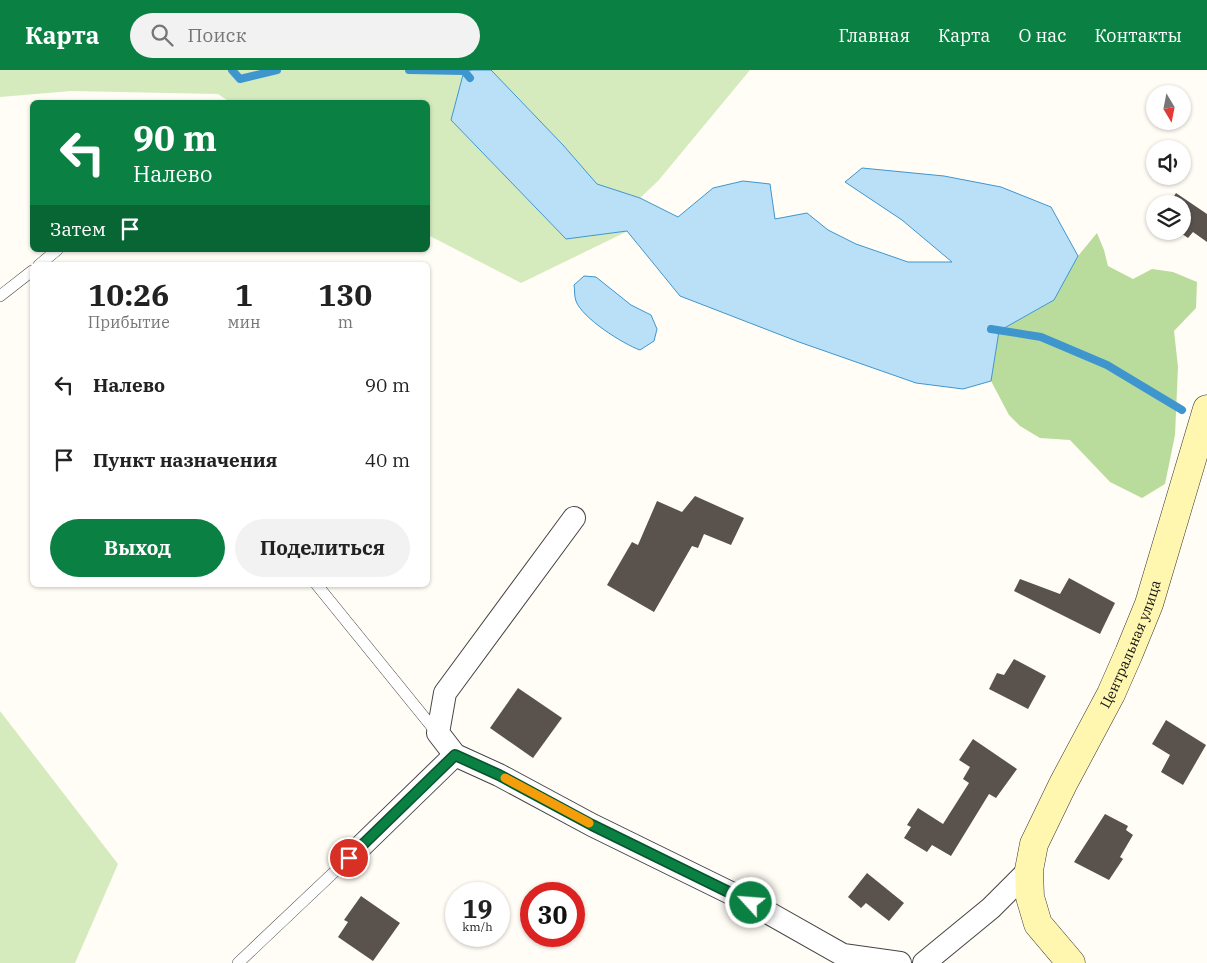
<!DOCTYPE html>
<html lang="ru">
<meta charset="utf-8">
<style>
:root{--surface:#fff;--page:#f2f2f2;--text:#222;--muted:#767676;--accent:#0b8043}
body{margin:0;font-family:"IBM Plex Serif",serif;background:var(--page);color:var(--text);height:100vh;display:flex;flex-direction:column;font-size:19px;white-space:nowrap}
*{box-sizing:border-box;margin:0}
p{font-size:16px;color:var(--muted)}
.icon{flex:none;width:28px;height:28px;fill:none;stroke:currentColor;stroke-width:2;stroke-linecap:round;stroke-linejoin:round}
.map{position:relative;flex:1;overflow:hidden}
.details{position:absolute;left:30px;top:192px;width:400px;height:325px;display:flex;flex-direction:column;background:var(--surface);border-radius:8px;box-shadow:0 1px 4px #0004}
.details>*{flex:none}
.guide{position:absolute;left:30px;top:30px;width:400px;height:152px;border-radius:8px;box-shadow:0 1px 4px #0004;background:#0b8043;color:#fff;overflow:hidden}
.needle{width:32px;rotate:170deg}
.fabs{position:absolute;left:1146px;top:15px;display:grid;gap:10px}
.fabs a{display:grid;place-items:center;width:45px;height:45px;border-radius:50%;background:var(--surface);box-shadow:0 1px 4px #0004;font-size:25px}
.speed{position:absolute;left:445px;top:812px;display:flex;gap:10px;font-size:25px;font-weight:700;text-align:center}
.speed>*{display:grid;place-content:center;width:65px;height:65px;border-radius:50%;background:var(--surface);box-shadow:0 1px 4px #0004;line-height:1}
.speed small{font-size:12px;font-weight:400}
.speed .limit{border:8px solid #d22;background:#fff;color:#111}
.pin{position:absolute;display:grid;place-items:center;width:42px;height:42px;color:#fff;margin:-21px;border:2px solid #fff;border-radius:50%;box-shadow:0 1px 5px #0007}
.me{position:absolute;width:55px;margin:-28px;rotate:296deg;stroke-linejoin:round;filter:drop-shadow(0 0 4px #0008)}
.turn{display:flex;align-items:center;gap:18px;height:105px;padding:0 20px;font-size:22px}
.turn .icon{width:65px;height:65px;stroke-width:2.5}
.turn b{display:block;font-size:35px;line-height:42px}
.then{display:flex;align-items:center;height:48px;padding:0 20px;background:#0003;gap:10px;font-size:19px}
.eta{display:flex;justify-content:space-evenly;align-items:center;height:85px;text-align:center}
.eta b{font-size:30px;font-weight:700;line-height:35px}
.action{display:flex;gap:10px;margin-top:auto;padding:10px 20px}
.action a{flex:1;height:58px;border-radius:30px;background:var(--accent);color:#fff;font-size:20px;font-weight:700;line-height:58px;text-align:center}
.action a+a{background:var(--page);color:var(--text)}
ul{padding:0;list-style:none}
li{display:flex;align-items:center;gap:15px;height:75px;padding:0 20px}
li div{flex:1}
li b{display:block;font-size:19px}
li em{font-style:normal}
header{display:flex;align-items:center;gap:30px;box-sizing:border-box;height:70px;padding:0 25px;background:var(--accent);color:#fff}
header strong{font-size:24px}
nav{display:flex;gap:28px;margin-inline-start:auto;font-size:18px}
.search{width:350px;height:45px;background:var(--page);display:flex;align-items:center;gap:12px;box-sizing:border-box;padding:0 18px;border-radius:28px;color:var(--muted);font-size:19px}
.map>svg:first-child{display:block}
.green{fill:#d5ebbd}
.forest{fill:#b9dc9c}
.water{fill:#b9e0f7;stroke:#3f96cf}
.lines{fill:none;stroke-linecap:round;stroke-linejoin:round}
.stream{stroke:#3f96cf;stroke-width:8}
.building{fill:#5a524d}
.lane-casing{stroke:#444;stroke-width:12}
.street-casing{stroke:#444;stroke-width:24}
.secondary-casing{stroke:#333;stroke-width:29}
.lane{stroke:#fff;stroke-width:11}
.street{stroke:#fff;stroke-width:22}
.secondary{stroke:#fff6b0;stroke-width:28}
.route-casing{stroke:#07532c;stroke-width:12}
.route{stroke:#0b8043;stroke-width:9}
.slow{stroke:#f59e0b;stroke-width:9}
.labels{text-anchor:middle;stroke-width:5;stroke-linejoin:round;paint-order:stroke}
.street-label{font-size:14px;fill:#111;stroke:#fff}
</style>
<header>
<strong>Карта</strong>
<div class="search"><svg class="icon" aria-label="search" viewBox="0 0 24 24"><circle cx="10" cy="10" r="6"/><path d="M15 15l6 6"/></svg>Поиск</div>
<nav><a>Главная</a><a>Карта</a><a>О нас</a><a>Контакты</a></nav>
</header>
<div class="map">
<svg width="1207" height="893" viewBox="0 0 1207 893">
<rect width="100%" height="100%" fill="#fffdf5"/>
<g class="green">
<path d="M0,0H473L464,1L451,50L566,169L628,161L521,213L428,165V32H230L218,24L71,21L0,27Z"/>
<path d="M491,0H750L658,111L640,128L597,114L563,75Z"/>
<path d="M0,641L118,794L75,893H0Z"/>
</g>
<path class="forest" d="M1097,163L1104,180L1108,196L1133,209L1152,199L1173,202L1197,212L1196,238L1174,261L1178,297L1175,365L1165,414L1142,428L1110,412L1070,370L1040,368L1020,356L1009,345L991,311L999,261L1054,230L1078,186Z"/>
<g class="water">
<path d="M473,0H491L563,75L597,114L640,128L678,147L713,118L743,111L770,114L775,149L807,143L828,160L856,174L908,192H952L902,150L845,112L862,98L944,106L1001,117L1051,137L1078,186L1054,230L999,261L991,311L963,319L916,313L799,272L680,226L627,161L566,169L451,50L464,1Z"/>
<path d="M584,206L596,207L631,235L651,245L657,259L654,271L640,280C623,274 582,248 576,231C574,226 575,220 574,215Z"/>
</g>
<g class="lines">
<g class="stream">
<path d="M232,0L240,9L277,0"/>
<path d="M409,0L464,1L470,8"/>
<path d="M991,259L1041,267L1107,295L1182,340"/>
</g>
</g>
<g class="building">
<path d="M1176,123L1207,144V172L1193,162L1188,168L1178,161H1182V134H1169Z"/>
<path d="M695,426L744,448L731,475L704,464L698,478L692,476L654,542L607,515L632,472L638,475L657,431L682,442Z"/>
<path d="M1069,508L1115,533L1100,564L1014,521L1020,509L1060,524Z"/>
<path d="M1014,589L1046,606L1028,639L989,619L997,603L1004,605Z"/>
<path d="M518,618L562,648L533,688L490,658Z"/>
<path d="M1166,650L1206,675L1183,715L1161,702L1170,685L1152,674Z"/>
<path d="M973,669L1017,699L996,728L989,724L951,786L932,775L927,782L904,768L911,757L907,755L918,738L943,754L969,713L963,709L970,697L959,690Z"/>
<path d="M1105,744L1128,756L1126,760L1133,765L1120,787L1123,789L1109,810L1074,792Z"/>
<path d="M867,803L904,833L889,851L866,833L861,838L848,827Z"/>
<path d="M361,826L400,853L373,891L338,867L348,852L344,850Z"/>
</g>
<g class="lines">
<g class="lane-casing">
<g id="lane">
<path d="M39,195L57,180"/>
<path d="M0,226L32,201"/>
<path d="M317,515L437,663"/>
<path d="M238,893L349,788"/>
</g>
</g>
<g class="street-casing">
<g id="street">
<path d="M574,448L445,623L438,663L455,685L499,705L592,755L751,833L843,885L900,893"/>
<path d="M349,788L455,685"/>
<path d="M924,893L991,838L1029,800"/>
</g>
</g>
<g class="secondary-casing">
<g id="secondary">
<path id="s1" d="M1071,893L1038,854L1030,827L1029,800L1034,774L1063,714L1111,624L1129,583L1149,534L1207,339"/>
</g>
</g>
<use href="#lane" class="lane"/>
<use href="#street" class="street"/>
<use href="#secondary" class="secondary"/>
</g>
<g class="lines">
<g class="route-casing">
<path id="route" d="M349,788L455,685L499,705L592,755L751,833"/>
</g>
<use href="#route" class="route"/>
<path class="slow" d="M505,708L589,753"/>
</g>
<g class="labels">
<g class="street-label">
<text dy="5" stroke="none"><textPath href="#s1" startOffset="355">Центральная улица</textPath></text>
</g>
</g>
</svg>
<div class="fabs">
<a><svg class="needle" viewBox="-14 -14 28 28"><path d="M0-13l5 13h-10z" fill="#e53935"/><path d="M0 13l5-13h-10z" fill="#767676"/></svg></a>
<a><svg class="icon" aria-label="sound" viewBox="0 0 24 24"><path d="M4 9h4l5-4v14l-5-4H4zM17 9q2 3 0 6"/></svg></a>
<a><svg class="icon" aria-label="layers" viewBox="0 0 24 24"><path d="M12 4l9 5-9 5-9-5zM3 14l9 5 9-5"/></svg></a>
</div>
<div class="speed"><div>19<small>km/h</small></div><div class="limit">30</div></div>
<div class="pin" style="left:349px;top:788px;background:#d93025"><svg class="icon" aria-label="arrive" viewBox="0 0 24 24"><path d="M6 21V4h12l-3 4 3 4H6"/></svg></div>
<svg class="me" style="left:751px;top:833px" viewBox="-20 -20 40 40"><circle r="17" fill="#0b8043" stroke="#fff" stroke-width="3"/><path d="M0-11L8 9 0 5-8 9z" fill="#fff"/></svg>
<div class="guide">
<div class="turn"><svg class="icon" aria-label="left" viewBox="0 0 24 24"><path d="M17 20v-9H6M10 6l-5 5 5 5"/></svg><div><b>90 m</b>Налево</div></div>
<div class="then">Затем<svg class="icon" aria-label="arrive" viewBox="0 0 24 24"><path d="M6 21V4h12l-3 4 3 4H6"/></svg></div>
</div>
<section class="details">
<div class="eta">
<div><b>10:26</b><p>Прибытие</p></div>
<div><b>1</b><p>мин</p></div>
<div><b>130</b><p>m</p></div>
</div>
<ul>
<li><svg class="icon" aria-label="left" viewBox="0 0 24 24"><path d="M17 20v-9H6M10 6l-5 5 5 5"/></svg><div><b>Налево</b></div><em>90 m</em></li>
<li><svg class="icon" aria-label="arrive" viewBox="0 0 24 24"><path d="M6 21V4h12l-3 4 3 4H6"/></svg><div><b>Пункт назначения</b></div><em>40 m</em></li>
</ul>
<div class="action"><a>Выход</a><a>Поделиться</a></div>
</section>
</div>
